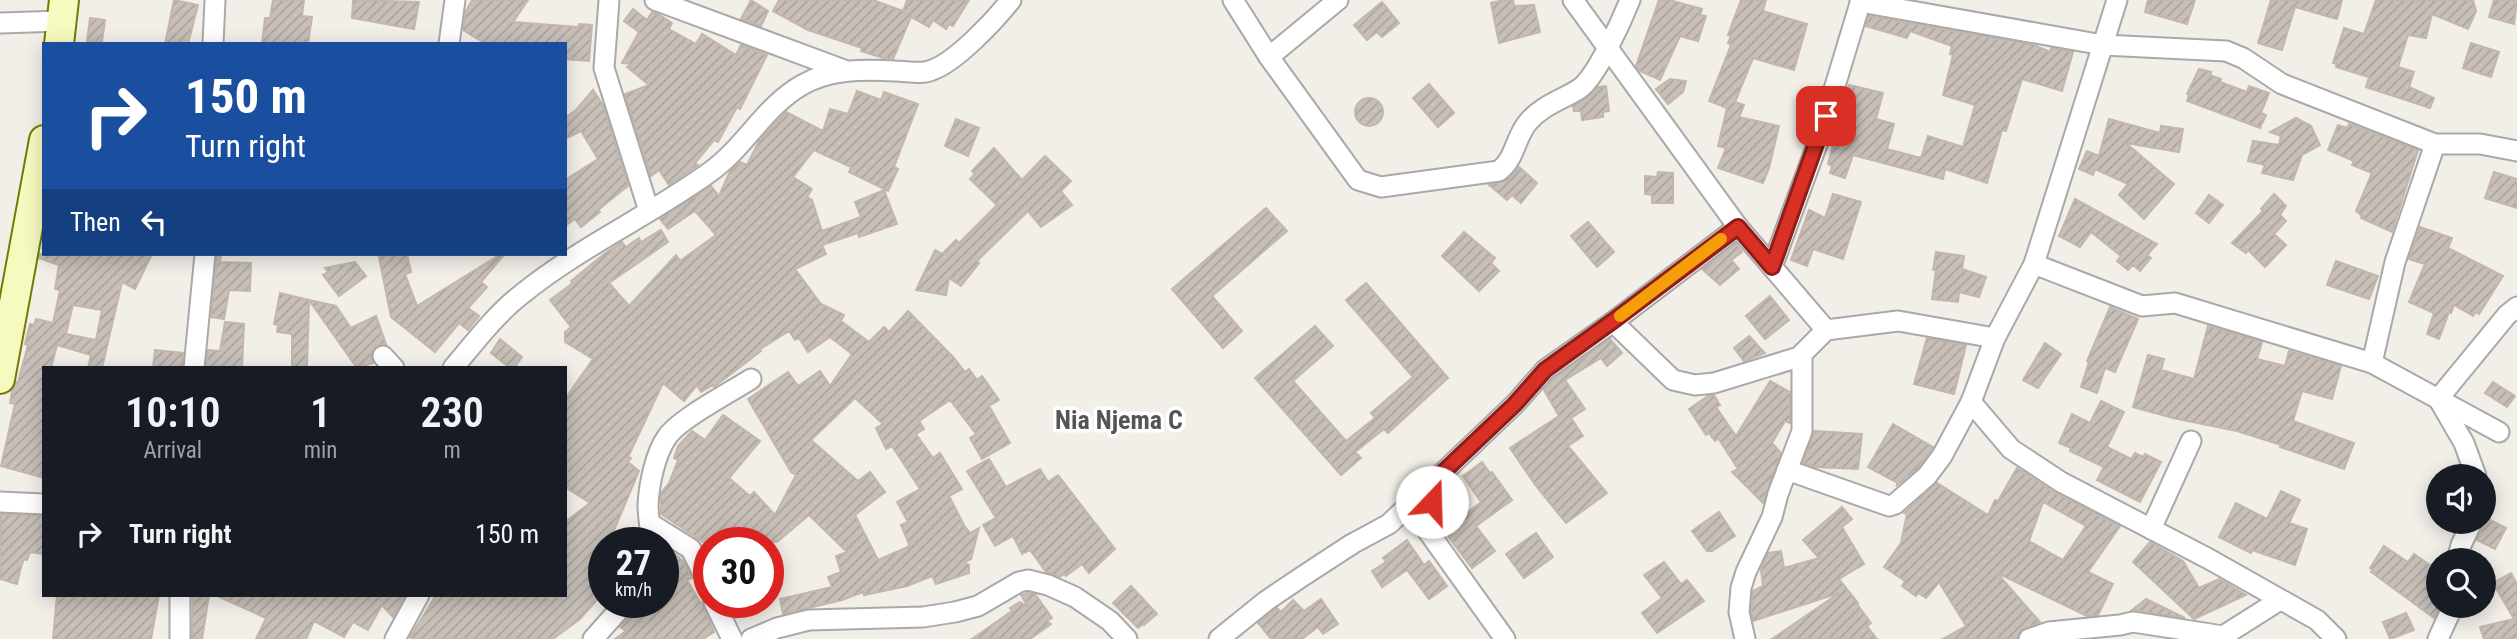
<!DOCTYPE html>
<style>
:root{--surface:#171b24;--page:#242831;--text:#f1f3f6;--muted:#9ea1a6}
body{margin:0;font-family:"Roboto Condensed",sans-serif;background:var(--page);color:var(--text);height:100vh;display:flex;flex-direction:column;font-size:26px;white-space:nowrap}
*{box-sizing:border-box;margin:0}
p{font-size:23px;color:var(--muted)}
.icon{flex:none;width:38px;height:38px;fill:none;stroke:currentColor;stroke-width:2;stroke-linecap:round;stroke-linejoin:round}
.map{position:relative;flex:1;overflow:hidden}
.details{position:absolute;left:42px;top:366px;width:525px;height:231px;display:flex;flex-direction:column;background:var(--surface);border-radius:0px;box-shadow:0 4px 18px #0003}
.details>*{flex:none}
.banner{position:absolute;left:42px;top:42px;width:525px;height:214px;border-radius:0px;box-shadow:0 4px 18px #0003;background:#1a4fa0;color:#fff;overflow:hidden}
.tools{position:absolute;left:2426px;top:464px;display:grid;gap:14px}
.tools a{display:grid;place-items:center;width:70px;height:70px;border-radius:50%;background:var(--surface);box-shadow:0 4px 18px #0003;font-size:35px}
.speed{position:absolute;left:588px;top:527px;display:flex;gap:14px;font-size:35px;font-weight:700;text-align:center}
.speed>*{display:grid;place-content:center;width:91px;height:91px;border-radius:50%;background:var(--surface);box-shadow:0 4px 18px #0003;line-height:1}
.speed small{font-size:18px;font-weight:400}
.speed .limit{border:10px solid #d22;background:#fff;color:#111}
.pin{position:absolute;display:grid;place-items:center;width:60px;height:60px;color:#fff;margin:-30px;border-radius:14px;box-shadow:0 4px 10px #0006}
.me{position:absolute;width:77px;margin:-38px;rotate:21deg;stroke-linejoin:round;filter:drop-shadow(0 0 5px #0008)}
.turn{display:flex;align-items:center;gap:24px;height:147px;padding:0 28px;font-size:32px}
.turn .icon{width:91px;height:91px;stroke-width:2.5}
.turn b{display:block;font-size:49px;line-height:60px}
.then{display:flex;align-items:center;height:66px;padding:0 28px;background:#0003;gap:14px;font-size:26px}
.eta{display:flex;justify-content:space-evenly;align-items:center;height:119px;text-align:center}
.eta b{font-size:42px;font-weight:600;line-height:49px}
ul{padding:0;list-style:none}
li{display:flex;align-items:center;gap:21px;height:98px;padding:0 28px}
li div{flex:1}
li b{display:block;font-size:26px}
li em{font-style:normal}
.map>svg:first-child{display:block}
.building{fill:url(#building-hatch);stroke:#c4b6ab;stroke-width:2;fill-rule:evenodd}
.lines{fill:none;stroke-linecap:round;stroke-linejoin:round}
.minor-casing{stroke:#a9a9a9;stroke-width:23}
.secondary-casing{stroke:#707d05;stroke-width:32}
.minor{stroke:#fff;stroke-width:19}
.secondary{stroke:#f7fabf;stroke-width:28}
.route-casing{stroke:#8d1f18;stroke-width:18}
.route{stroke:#d93025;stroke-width:12}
.slow{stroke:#f59e0b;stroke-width:12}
.labels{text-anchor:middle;stroke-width:7;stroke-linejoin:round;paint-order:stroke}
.quarter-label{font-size:26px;font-weight:bold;fill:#555;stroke:#fff}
</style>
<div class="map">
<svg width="2517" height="639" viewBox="0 0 2517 639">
<defs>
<pattern id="building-hatch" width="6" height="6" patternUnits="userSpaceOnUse" patternTransform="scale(1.75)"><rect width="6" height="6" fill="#c7bfb8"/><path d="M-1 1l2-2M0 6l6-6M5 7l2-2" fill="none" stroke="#aba49e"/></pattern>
</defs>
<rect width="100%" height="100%" fill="#f2efe9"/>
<g class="building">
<path d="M174,0L198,5L188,44H165Z"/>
<path d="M273,0H304L302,16L312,17L308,44H262L265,18H270Z"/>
<path d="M353,0L419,2L414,29L352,18Z"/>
<path d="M472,0H528L513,22L578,27L579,24L592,25L589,61L565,59V44H486L463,30L466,11Z"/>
<path d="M751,0L768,11L761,26L741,19Z"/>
<path d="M779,0H873L903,11L907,0H969L953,26L949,24L946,29L933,20L929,27L911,17L893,59L883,58L861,51L862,48L808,30L773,11Z"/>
<path d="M1504,0H1513L1514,6L1534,5L1540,32L1499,43L1491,3Z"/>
<path d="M1659,0H1669L1702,9L1700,15L1706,16L1698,41L1680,36L1660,80L1640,71L1636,66Z"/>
<path d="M1741,0H1766L1763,11L1807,24L1794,70L1753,58L1735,102L1744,105L1739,117L1779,126L1769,168L1763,183L1718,168L1726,148L1718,146L1727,108L1709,101L1731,45L1728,43L1731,36L1728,35Z"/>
<path d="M2148,0H2195L2187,24L2145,12Z"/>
<path d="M2271,0H2342L2337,19L2295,7L2282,50L2258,43Z"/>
<path d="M2376,0H2473L2476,11L2468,29L2432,14L2426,38L2408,35L2398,67L2414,72L2409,87L2434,98L2430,108L2366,87L2369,77L2336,67L2337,64L2333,63L2344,28L2364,34Z"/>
<path d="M2494,0H2517L2514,24L2489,17Z"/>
<path d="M1382,2L1399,23L1382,37L1377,32L1367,40L1354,25Z"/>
<path d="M633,9L647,20L652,12L658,14L672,23L669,29L696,44L702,34L736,55L741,45L767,55L740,109L737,107L718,142L714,140L695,163L698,165L669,185L659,170L651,176L625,94L649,85L627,67L632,64L622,63L639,32L624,21Z"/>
<path d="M1869,16L2034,45L2050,52L2051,48L2073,52L2062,91L2022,79L2006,131L2002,130L1987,183L1945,169L1943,179L1853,155L1845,178L1830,173L1832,166L1828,164L1849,85L1883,93L1876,119L1894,124L1887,149L1921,158L1928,136L1963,147L1975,105L1943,95L1953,55L1950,54L1952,46L1910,31L1907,38L1866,26Z"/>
<path d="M90,18L105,20L102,42L87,41Z"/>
<path d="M2471,43L2499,52L2491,77L2463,68Z"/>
<path d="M2199,69L2211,72L2210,75L2221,79L2220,82L2247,92L2249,86L2269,93L2261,113L2266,115L2260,128L2187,101L2189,95L2187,94Z"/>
<path d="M1670,79L1686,81L1683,92L1668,104L1656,89Z"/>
<path d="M1429,84L1454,113L1438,127L1413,98Z"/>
<path d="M1606,86L1609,111L1603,112V117L1582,120L1581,111H1574L1573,106L1587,98L1598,87Z"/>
<path d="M593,90L603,105L628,186L598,210L600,212L581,227L575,219L565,226V180L598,159L581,131L565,139V118L576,110Z"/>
<path d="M857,91L881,100L884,92L918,104L894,167L898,169L888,191L849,172L851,167L814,150L793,177L812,189L807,197L812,200L822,231L861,217L855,202L884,190L897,224L859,237L858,233L822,245L826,254L795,269L821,304L844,315L841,321L869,342L884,327L889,332L908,311L954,358L965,372L969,369L977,380L982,376L999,400L989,406L1010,443L982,459L970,438L976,434L950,400L919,421L924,429L916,434L933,458L940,453L962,489L949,496L965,527L970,533L979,528L971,559L965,562L969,565V573L936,584L932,576L907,586L864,595L863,592L842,600L783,614L780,599L832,587L828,577L841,572L836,556L847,552L809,515L777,542H703L661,514V493L669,483L678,460L674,458L678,446L692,431L705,440L723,415L760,441L729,478L750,496L754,492L775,515L796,475L791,472L748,399L788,372L798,386L820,371L830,386L852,354L830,337L808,352L799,338L795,340L789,331L760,349L761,351L714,387L713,385L701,392L697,385L684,401L663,383L628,457L631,458L628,462L639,471L609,542H604V556L596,575L604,579V592L580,619L553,639H412L410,637L436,595H565V522L590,503L565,487V399L593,359L565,342V332L571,327L550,300L573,283L571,281L604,254L622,242L626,247L639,238L641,242L661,230L668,242L609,283L629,306L676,255L680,261L716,235L695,211L668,229L660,219L711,186L719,196L730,171L740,162L747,165L759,141L786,112L823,131L830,109L848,114ZM855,398L883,424L876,428L886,449L892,446L920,489L897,502L908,522L901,525L909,544L908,547L878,560L855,515L885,492L870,472L858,481L811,440Z"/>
<circle cx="1369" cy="112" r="14"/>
<path d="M2296,118L2311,126L2320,145L2302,155L2293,180L2262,173L2265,165L2248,161L2253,141L2279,145L2281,136L2270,132Z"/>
<path d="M956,119L979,128L968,156L945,146Z"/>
<path d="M2109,119L2160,133L2161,126L2183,129L2179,152L2126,143L2174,184L2144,219L2119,195L2128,184L2095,169L2093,175L2079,169L2087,151L2099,156Z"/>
<path d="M2349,124L2418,150L2392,232L2361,218L2362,216L2356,211L2372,173L2352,165L2354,161L2328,150L2338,125L2347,128Z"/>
<path d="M994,148L1022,180L1045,156L1071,181L1061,191L1072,205L1041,227L1028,211L977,261L979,263L961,286L949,278L946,295L916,290L935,250L942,254L956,240L959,243L997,205L970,179L975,174L972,171Z"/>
<path d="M1519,167L1537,183L1521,203L1512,195L1507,200L1489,185L1507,180Z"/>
<path d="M1658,172L1673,173V203H1652V195L1645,194V176L1657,177Z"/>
<path d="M2494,172L2517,179V208L2485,198Z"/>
<path d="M1833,194L1861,202L1843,259L1813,249L1807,266L1791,260L1809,210L1825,218Z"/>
<path d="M2274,194L2286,206L2280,215L2286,221L2274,234L2286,245L2265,267L2248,250L2246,253L2232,243L2263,211L2261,209Z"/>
<path d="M2209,195L2223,205L2209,223L2196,213Z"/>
<path d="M2075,199L2157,244L2147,255L2151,258L2140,271L2133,265L2128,270L2117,261L2121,256L2091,232L2080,247L2059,236Z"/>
<path d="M1266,208L1287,231L1212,296L1242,331L1223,348L1172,289Z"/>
<path d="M1588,222L1614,252L1597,267L1571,236Z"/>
<path d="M2420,227L2452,238L2448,248L2503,276L2479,314L2476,312L2473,316L2454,305L2451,313L2449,312L2439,339L2427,334L2434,313L2409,302L2425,264L2409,259Z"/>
<path d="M1464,232L1495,258L1491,263L1499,271L1479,291L1442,256Z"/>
<path d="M1736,244L1742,252L1731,260L1739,269L1720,285L1702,269Z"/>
<path d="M1936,252L1964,256L1962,269L1986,277L1979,297L1959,292L1958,302L1932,299L1936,270H1933Z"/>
<path d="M40,254H152L135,289L122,282L102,368H88L91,355L57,345L51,368H44V478L1,466L15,404L10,403L12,390L16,382H18L28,345L25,344L30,324L34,325L36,319L53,323L60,290L55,289L59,265L39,258ZM73,305L102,310L96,340L66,334Z"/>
<path d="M217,254H221L220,262L251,263L250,291L229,290L224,319L211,317Z"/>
<path d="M393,254H407L411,272L405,274L417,306L501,254L503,256L481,282L487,287L468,308L479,316L468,330L459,323L435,352L391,317L379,257Z"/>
<path d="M2336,261L2378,276L2369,299L2327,285Z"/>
<path d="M355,262L366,276L339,296L323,275L328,272L325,268Z"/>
<path d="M1366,283L1448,378L1388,433L1384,429L1355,452L1361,458L1341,475L1255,378L1315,326L1333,346L1293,381L1346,441L1375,418L1371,413L1413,377L1346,300Z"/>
<path d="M280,293L309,300L307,368H292V334L277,332L278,325L274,324Z"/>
<path d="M1770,296L1789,320L1765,339L1746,316Z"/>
<path d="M309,300L336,306L351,328L376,316L386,344L374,347L371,353L373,363L357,368Z"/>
<path d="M2110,307L2138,319L2115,372L2105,368L2097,393L2081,387L2089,362L2087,361Z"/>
<path d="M225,322L244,324L242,368H206L208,350L220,351Z"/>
<path d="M2208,326L2262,342L2257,359L2285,366L2289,351L2341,366L2332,399L2302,391L2293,421L2354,443L2344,469L2280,447L2281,445L2237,431L2173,418L2133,407L2148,355L2164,359L2161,370L2194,379Z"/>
<path d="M1749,336L1765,353L1744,361L1734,348Z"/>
<path d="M1927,338L1966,345L1954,394L1914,384Z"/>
<path d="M500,339L522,357L514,368H510L491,353Z"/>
<path d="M1610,339L1622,353L1607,366L1601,358L1565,380L1585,409L1571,418L1583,436L1568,446L1607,493L1566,523L1536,486L1510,448L1559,416L1544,390L1553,379Z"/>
<path d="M2045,343L2061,354L2038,388L2023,380Z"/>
<path d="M155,350L183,353L182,368H153Z"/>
<path d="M1770,381L1790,392V423L1785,421L1772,443L1781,453L1763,503L1732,472L1738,469L1718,438L1715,441L1709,433L1706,435L1689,409L1708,396L1714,395L1720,405L1716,407L1736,436Z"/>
<path d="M2493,382L2515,396L2507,407L2485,393Z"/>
<path d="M2101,401L2124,412L2107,447L2131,459L2135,453L2143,457L2145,454L2161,462L2140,502L2097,480L2104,467L2070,451L2071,448L2059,443L2072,414L2090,423Z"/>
<path d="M1893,424L1933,447L1918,468L1896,486L1898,483L1868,467Z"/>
<path d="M1814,431L1862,434L1858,469L1815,467L1803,463Z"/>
<path d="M989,459L1006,487L1040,469L1048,482L1058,475L1115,549L1089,573L1082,564L1066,576L1064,574L1060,577L1046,572L1030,550L1022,554L1013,536L995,546L983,525L996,518L967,471Z"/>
<path d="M1482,462L1490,473L1492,472L1512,500L1476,526L1495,551L1472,568L1444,531L1481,502L1463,476Z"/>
<path d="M2017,468L2055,493L2120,526L2088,572L2113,584L2098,615L2087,616L1997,573L2040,622L2020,631L2017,639H1943L1966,626L1939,582L1926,598L1918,593L1916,596L1902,586L1905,581L1884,567L1901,543L1907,514L1904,513L1937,483L1988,515L1995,500L1998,501ZM2043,502L2086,526L2063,560L2029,541Z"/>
<path d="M2281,491L2300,500L2289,523L2307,529L2295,565L2252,550L2251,553L2219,537L2236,503L2267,519Z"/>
<path d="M1842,507L1852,519L1842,527L1864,564L1839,579L1858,603L1857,604L1871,623L1867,626L1877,639H1772L1839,593L1753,621L1751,611L1753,591L1763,586L1761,570L1768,553L1781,551L1784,568L1819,558L1803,540Z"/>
<path d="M1719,512L1735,536L1712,551H1707L1692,531Z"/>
<path d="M1,514L44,516V554L30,552L27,560L24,559L21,567L17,584L0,579Z"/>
<path d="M2484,517L2506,528L2495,549L2477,540L2483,527Z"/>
<path d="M1536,533L1553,557L1524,578L1506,554Z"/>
<path d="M1407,540L1424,565L1429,561L1447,586L1429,599L1407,570L1382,587L1372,571L1386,562L1383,558Z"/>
<path d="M2150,542L2183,561L2199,588L2219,579L2246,595L2194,619L2133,562Z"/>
<path d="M2384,546L2408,562L2414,554L2438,571V610L2434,618L2371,572L2373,570L2370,568Z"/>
<path d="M676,555L684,562L692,578L687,580L700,602H702L714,632L703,639H615L626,631L620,627L643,602H663V570Z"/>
<path d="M1664,562L1681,584L1687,580L1704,601L1657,633L1642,613L1662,598L1644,575Z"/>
<path d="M2511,573L2517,584V639H2484L2480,627L2514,619L2493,583Z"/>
<path d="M1131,586L1157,614L1144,625L1143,624L1138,628L1113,603Z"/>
<path d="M1028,593L1035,594L1052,618L1047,621L1051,624L1030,639H972L1012,611L1010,608L1020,602L1028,607L1021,595Z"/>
<path d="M57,595H159L151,639H53Z"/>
<path d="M193,595H209L202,639H192Z"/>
<path d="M215,595H402L404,597L393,617L382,605L368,630L353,622L344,637L314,621L306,639H256L266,618Z"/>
<path d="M1321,599L1338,624L1323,634L1318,627L1302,639H1271L1258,623L1277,608L1281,612L1293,600L1304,611Z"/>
<path d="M2146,599L2185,618L2132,610Z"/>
<path d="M728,602H766L736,618Z"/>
<path d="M2406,613L2414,630L2390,639L2383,622Z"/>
</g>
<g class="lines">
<g class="minor-casing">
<g id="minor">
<path d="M609,0L604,68L649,211"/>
<path d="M655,0L844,70"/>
<path d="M1233,0L1269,57L1358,180L1381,187L1499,171C1516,158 1515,136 1529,121C1543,105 1562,100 1579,89C1596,78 1622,20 1630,0"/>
<path d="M1573,0L1738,227L1826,330"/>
<path d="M1860,2L2103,45L2226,51L2243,58L2282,84L2435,144H2480L2517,151"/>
<path d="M0,23L62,21"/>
<path d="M213,44L215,0"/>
<path d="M449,44L455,0"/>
<path d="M1269,57L1338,0"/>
<path d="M2034,264L2117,0"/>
<path d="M1772,267L1819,139L1861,0"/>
<path d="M1613,322L1673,380L1695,385L1714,383L1799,357L1826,330L1898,321L1995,338"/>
<path d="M383,356L394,368"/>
<path d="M2372,363L2395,262L2435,144"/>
<path d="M194,368L205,254"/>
<path d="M453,368C475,342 496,314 522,294C580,247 649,216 710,172C744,148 765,106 802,85C829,69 864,69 895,71C907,71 921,75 932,70C956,62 995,20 1011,0"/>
<path d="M2438,399L2507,315L2517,307"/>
<path d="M2439,400L2464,443L2476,476"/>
<path d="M1971,402L2011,449L2061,482L2209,559L2317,620L2336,639"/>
<path d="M1787,470L1889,506L1895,504L1927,476L1942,456L1971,402L1995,338L2034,264L2142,306L2175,303L2372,363L2499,432"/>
<path d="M1435,479L1427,520V530L1505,639"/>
<path d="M0,502L44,504"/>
<path d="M651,524L691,549L709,585"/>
<path d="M2151,529L2191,441"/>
<path d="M651,542C651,530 648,517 648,505C649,485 655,454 667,437C679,419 731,392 751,379"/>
<path d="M2457,560L2461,545L2472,522"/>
<path d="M714,602L732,639"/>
<path d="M180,639V595"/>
<path d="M395,639L419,595"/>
<path d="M593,639L626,602"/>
<path d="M751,639L777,628L809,620L923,617L955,612L978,606L1019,582L1028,580L1048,585L1075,597L1110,621L1127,639"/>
<path d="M1219,639L1266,601L1303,576L1352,544L1389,524L1515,404L1545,370L1613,322L1738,227"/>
<path d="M1745,639L1739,612L1741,588L1746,572L1772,517L1778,494L1802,431V355"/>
<path d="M2029,639L2049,632L2120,625L2133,622L2223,636L2280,600"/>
<path d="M2438,639L2453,606"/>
</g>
</g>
<g class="secondary-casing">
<g id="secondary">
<path d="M59,44L64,0"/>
<path d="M0,379L44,140"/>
</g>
</g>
<use href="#minor" class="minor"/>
<use href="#secondary" class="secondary"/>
</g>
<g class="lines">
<g class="route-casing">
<path id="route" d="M1432,502L1436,479L1515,404L1545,370L1613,321L1738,227L1772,267L1826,116"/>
</g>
<use href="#route" class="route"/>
<path class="slow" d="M1620,316L1721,239"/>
</g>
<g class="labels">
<g class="quarter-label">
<text x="1119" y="429">Nia Njema C</text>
</g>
</g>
</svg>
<div class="tools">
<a><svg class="icon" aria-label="sound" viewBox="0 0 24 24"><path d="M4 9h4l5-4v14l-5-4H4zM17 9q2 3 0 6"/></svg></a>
<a><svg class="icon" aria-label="search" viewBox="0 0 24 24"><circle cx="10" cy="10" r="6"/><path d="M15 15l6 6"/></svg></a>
</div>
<div class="speed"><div>27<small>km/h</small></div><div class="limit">30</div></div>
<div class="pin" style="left:1826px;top:116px;background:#d93025"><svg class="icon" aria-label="arrive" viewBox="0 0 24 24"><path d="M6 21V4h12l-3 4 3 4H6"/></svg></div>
<svg class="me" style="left:1432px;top:502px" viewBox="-20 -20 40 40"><circle r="19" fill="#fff"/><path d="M0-13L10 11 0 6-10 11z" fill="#d93025"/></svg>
<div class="banner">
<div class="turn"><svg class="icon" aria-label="right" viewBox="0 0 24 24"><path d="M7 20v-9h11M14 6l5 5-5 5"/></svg><div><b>150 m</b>Turn right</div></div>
<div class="then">Then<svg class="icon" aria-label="left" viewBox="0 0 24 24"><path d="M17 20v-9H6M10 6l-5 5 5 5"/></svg></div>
</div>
<section class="details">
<div class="eta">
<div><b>10:10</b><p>Arrival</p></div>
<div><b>1</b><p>min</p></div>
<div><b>230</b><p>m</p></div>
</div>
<ul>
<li><svg class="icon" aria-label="right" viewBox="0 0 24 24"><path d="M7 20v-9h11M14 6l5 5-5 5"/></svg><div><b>Turn right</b></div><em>150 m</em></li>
</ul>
</section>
</div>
